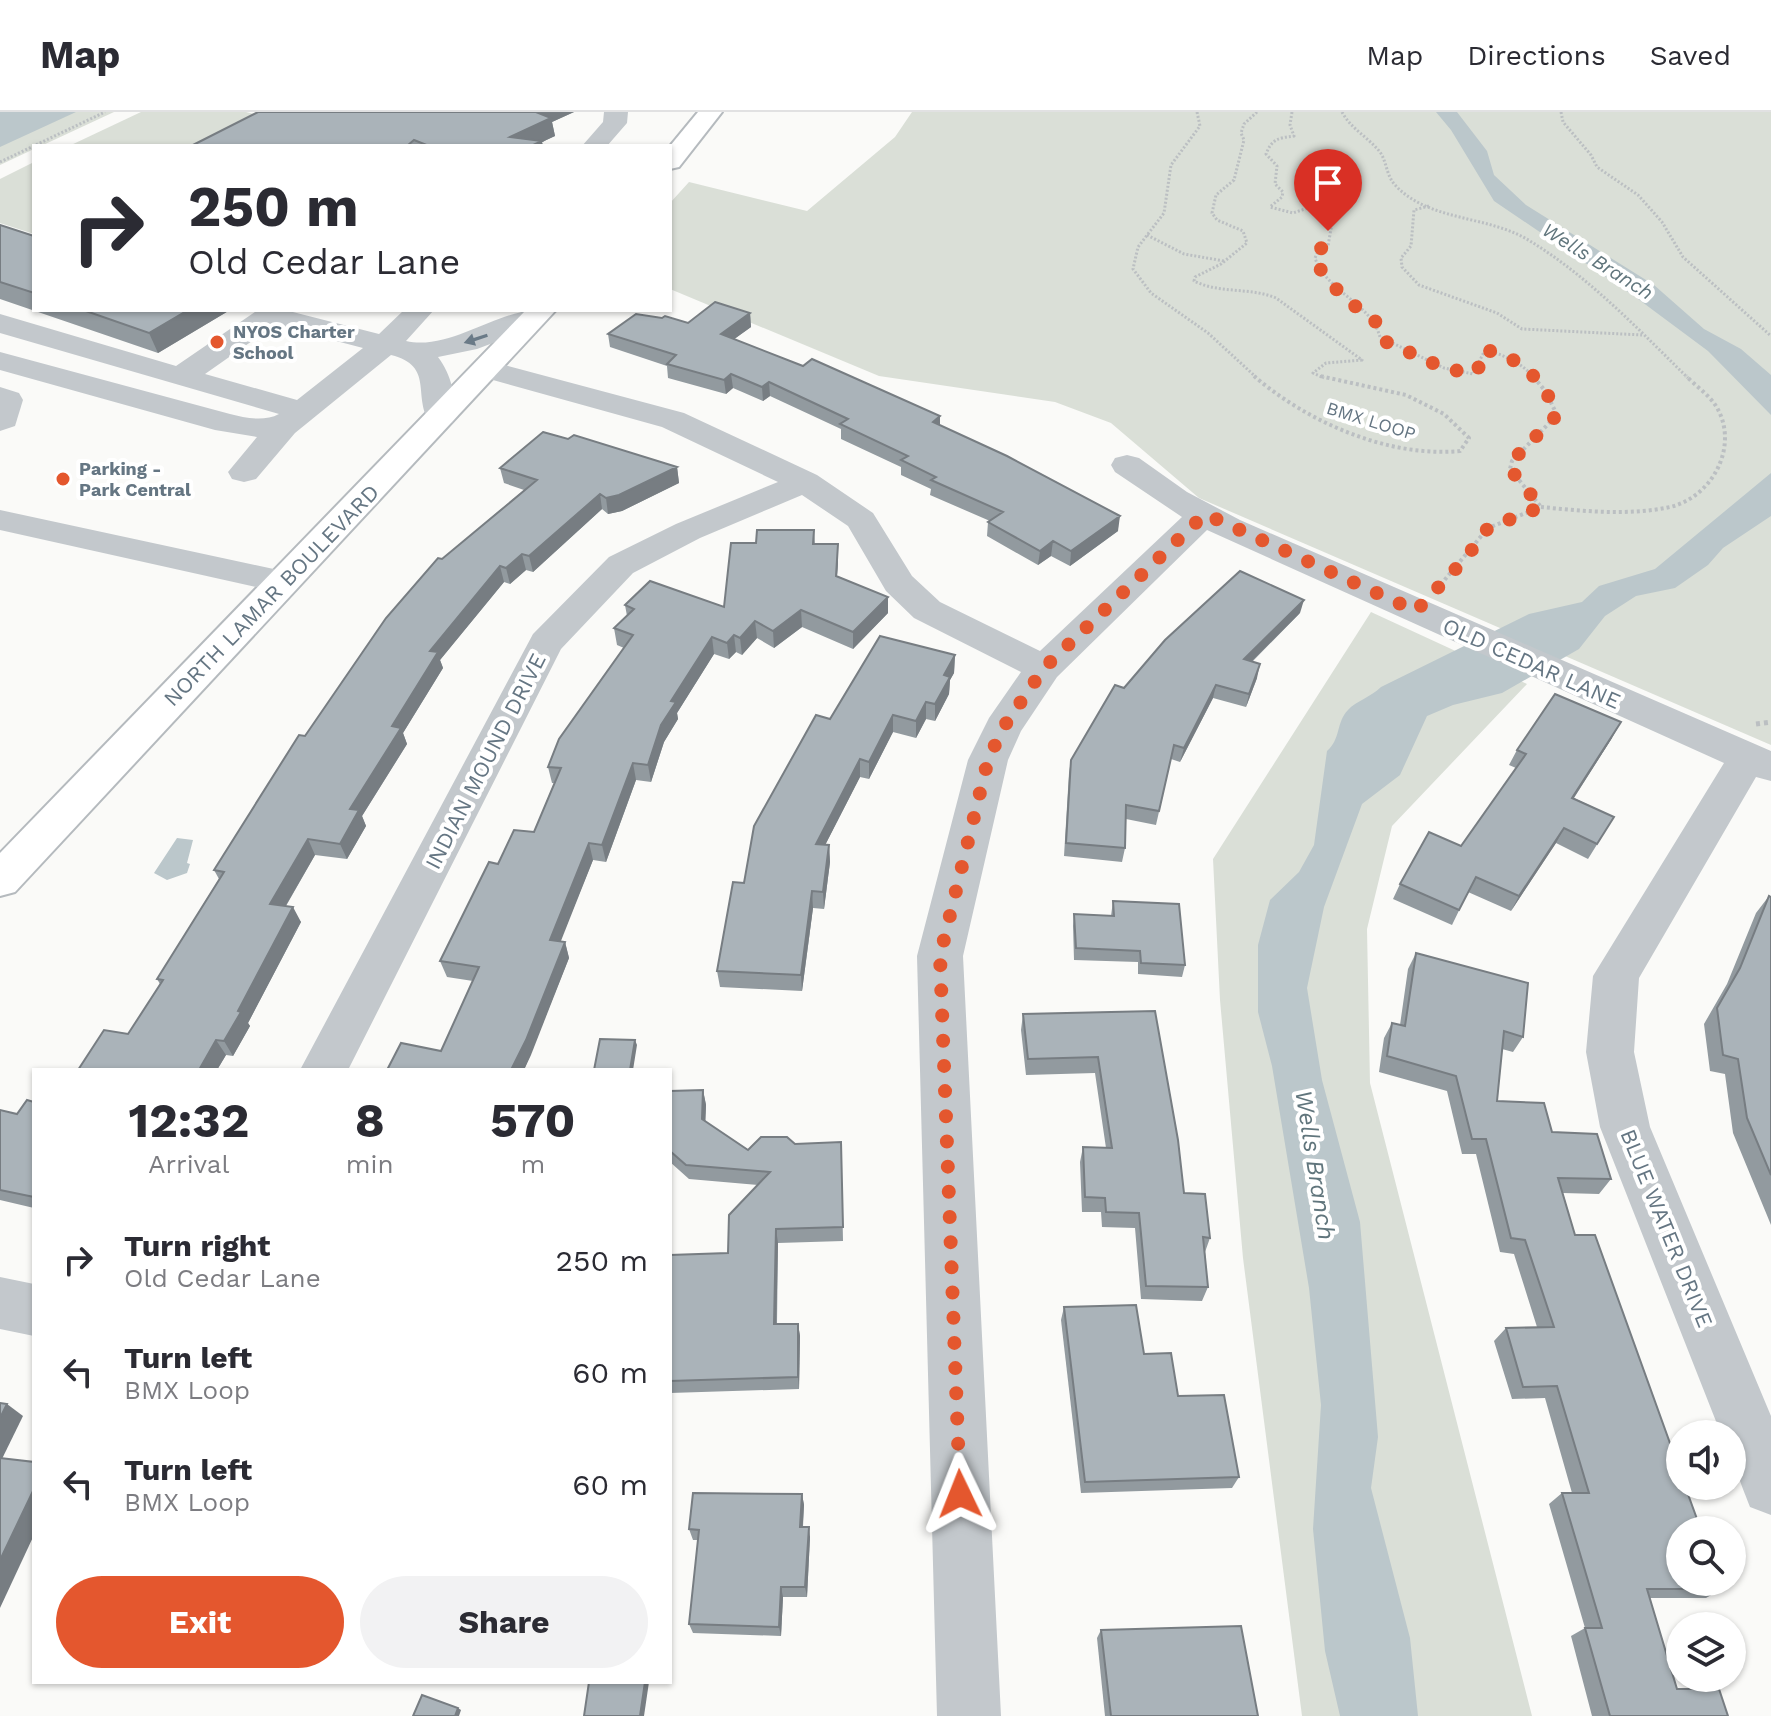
<!DOCTYPE html>
<style>
:root{--surface:#fff;--page:#f2f2f3;--text:#2b2b33;--muted:#7c7c81;--line:#e1e1e2;--accent:#e4572e}
body{margin:0;font-family:"Work Sans",sans-serif;background:var(--page);color:var(--text);height:100vh;display:flex;flex-direction:column;font-size:30px;white-space:nowrap}
*{box-sizing:border-box;margin:0}
p{font-size:26px;color:var(--muted)}
.icon{flex:none;width:44px;height:44px;fill:none;stroke:currentColor;stroke-width:2;stroke-linecap:round;stroke-linejoin:round}
.map{position:relative;flex:1;overflow:hidden}
.side{position:absolute;left:32px;top:956px;width:640px;height:616px;display:flex;flex-direction:column;background:var(--surface);border-radius:0px;box-shadow:0 2px 6px #0004}
.side>*{flex:none}
.guide{position:absolute;left:32px;top:32px;width:640px;height:168px;border-radius:0px;box-shadow:0 2px 6px #0004;background:#fff;color:var(--text);overflow:hidden}
.buttons{position:absolute;left:1666px;top:1308px;display:grid;gap:16px}
.buttons a{display:grid;place-items:center;width:80px;height:80px;border-radius:50%;background:var(--surface);box-shadow:0 2px 6px #0004;font-size:40px}
.pin{position:absolute;display:grid;place-items:center;width:68px;height:68px;color:#fff;margin:-82px -34px;border-radius:50% 50% 50% 0;rotate:-45deg;box-shadow:0 0 8px #0007}
.pin .icon{rotate:45deg}
.me{position:absolute;width:88px;margin:-44px;rotate:358deg;stroke-linejoin:round;filter:drop-shadow(0 0 6px #0008)}
.turn{display:flex;align-items:center;gap:28px;height:168px;padding:0 24px;font-size:36px}
.turn .icon{width:104px;height:104px;stroke-width:2.5}
.turn b{display:block;font-size:56px;line-height:68px}
.eta{display:flex;justify-content:space-evenly;align-items:center;height:136px;text-align:center}
.eta b{font-size:48px;font-weight:700;line-height:56px}
.primary-button{display:flex;gap:16px;margin-top:auto;padding:16px 24px}
.primary-button a{flex:1;height:92px;border-radius:48px;background:var(--accent);color:#fff;font-size:32px;font-weight:700;line-height:92px;text-align:center}
.primary-button a+a{background:var(--page);color:var(--text)}
ul{padding:0;list-style:none}
li{display:flex;align-items:center;gap:24px;height:112px;padding:0 24px}
li div{flex:1}
li b{display:block;font-size:30px}
li em{font-style:normal}
header{display:flex;align-items:center;gap:48px;box-sizing:border-box;height:112px;padding:0 40px;background:var(--surface);border-bottom:2px solid var(--line)}
header strong{font-size:38px}
nav{display:flex;gap:44px;margin-inline-start:auto;font-size:28px}
.map>svg:first-child{display:block}
.green{fill:#dadfd7}
.water{fill:#bbc7cb}
.lines{fill:none;stroke-linecap:round;stroke-linejoin:round}
.major-casing{stroke:#b5babe;stroke-width:4}
.path-far2{stroke:#bbbfc2;stroke-width:3;stroke-dasharray:2 2;stroke-linecap:butt}
.path-far1{stroke:#bbbfc2;stroke-width:4;stroke-dasharray:3 3;stroke-linecap:butt}
.path{stroke:#bbbfc2;stroke-width:5;stroke-dasharray:4 4;stroke-linecap:butt}
.minor{fill:#c3c8cc;fill-rule:evenodd}
.major{fill:#fff;fill-rule:evenodd}
.wall{fill:#929a9f}
.shaded-wall{fill:#777d82}
.building{fill:#aab3b9;stroke:#777d82;stroke-width:2}
.oneway{fill:#6a7a87}
.route{stroke:#e4572e;stroke-width:14;stroke-dasharray:0 25.2}
.poi-dot{fill:#e4572e;stroke:#fff;stroke-width:3}
.labels{text-anchor:middle;stroke-width:8;stroke-linejoin:round;paint-order:stroke}
.far-poi-label{font-size:18px;font-weight:bold;fill:#657683;stroke:#fff;text-anchor:start}
.far-street-label{font-size:18px;fill:#657683;stroke:#fff}
.far-water-label{font-size:20px;font-style:italic;fill:#60757c;stroke:#fff}
.street-label{font-size:22px;fill:#657683;stroke:#fff}
.water-label{font-size:24px;font-style:italic;fill:#60757c;stroke:#fff}
</style>
<header>
<strong>Map</strong>
<nav><a>Map</a><a>Directions</a><a>Saved</a></nav>
</header>
<div class="map">
<svg width="1771" height="1604" viewBox="0 0 1771 1604">
<rect width="100%" height="100%" fill="#fafaf8"/>
<g class="green">
<path d="M0,0H114L41,34H34V37L0,53Z"/>
<path d="M141,0H246L273,7L221,34H69Z"/>
<path d="M912,0H1771V633L1199,386L1111,311L1055,290L879,264L670,177V91L689,70L807,99L895,25Z"/>
<path d="M34,50V122L0,111V67Z"/>
<path d="M1371,500L1527,572L1392,714L1367,817L1370,971L1532,1604H1302L1243,1146L1220,888L1213,747Z"/>
</g>
<g class="water">
<path d="M0,0H76L0,35Z"/>
<path d="M1436,0H1457L1487,39L1494,63L1526,93L1654,173L1704,217L1741,237L1771,263V303L1708,239L1634,184L1494,89L1451,18Z"/>
<path d="M1771,361V404L1723,436L1708,453L1675,476L1636,484L1605,504L1579,537L1502,581L1453,593L1427,604L1400,663L1362,692L1324,795L1307,876L1322,968L1360,1110L1378,1325L1371,1376L1410,1526L1418,1604H1340L1325,1539L1313,1417L1321,1293L1309,1176L1272,954L1258,900V833L1270,788L1299,760L1314,733L1327,639C1341,627 1336,610 1348,598C1356,589 1371,585 1381,575L1529,502L1582,490L1599,474L1655,457Z"/>
<path d="M177,726L193,728L187,751L190,752L187,761L167,768L154,761Z"/>
</g>
<g class="lines">
<g class="major-casing">
<g id="major">
<path d="M698,0H722L679,55L670,57V34Z"/>
<path d="M526,198H556L15,780L0,784V741Z"/>
</g>
</g>
<g class="path-far2">
<path d="M1197,0L1200,14L1171,53L1164,101L1138,135L1133,157L1151,181L1208,221L1257,266"/>
<path d="M1257,0L1244,12L1241,21L1244,28L1234,68L1216,83L1212,101L1217,108L1243,119L1247,131L1221,152L1195,165L1194,169C1220,182 1250,175 1276,186L1362,248L1326,251L1313,261L1324,266"/>
<path d="M1292,0L1290,13L1294,24C1278,26 1272,27 1266,42L1277,54L1275,72L1283,80L1282,85L1270,95L1293,101L1308,96L1317,72L1330,65L1350,72L1351,89L1333,105L1328,134L1319,137L1315,146C1327,180 1371,191 1380,225L1444,256L1473,262L1485,238C1505,243 1521,251 1535,266"/>
<path d="M1342,0C1351,17 1368,25 1380,40C1387,50 1386,63 1395,73C1429,110 1489,103 1530,129C1589,165 1639,218 1688,266"/>
<path d="M1561,0L1563,10L1591,43L1597,55L1638,83L1662,110L1683,145L1771,224"/>
<path d="M0,50L105,0"/>
<path d="M1429,94L1414,98L1411,134L1401,146L1402,155L1419,173L1497,201L1522,217L1642,223"/>
<path d="M1147,123L1184,142L1224,149"/>
</g>
<g class="path-far1">
<path d="M1254,264C1307,310 1389,346 1460,339L1469,326L1444,302L1406,283L1320,264"/>
<path d="M1541,395C1583,399 1628,404 1670,395C1713,385 1740,333 1716,294C1709,283 1695,273 1686,264"/>
<path d="M1437,477L1488,416L1541,395L1510,357L1512,349L1557,303L1546,280L1533,264"/>
</g>
<path class="path" d="M1756,612L1771,610"/>
<g class="minor">
<path d="M604,0H628L627,11L607,34H582L603,10Z"/>
<path d="M258,198H285L379,222L404,198H434L406,229C452,240 506,191 543,200L547,206L543,212L477,237L438,245C452,264 454,281 457,304L452,311L441,313L430,311C412,284 435,254 391,243L295,321L256,367L244,370L232,367L228,360L257,325L215,318L0,258V240L230,302C246,306 264,310 279,302L0,221V202L176,254ZM275,213L363,236L297,288L205,262Z"/>
<path d="M486,248L684,301L817,363L873,401L912,464L940,490L1040,539L1182,405L1115,360L1111,353L1115,346L1127,343L1139,346L1187,380L1240,408L1771,639V669L1756,665L1639,866L1634,940L1650,1015L1771,1304V1403L1750,1395C1739,1366 1732,1353 1732,1322H1721L1600,1015L1586,940L1593,864L1724,651L1207,418L1057,565L1021,619L1008,648L963,844L1001,1604H937L917,844L968,648L989,606L1021,560L914,506L886,479L848,414L802,383L700,426L633,461L561,537L348,958H300L533,522L609,445L676,412L778,370L662,315L475,263L471,257L475,251Z"/>
<path d="M0,275L19,281L23,288L15,314L0,319Z"/>
<path d="M0,398L283,459L296,462L301,470L296,478L283,481L0,418Z"/>
<path d="M0,1165L34,1172V1224L0,1217Z"/>
</g>
<use href="#major" class="major"/>
</g>
<g class="wall">
<path d="M258,0H574L552,10L555,24L542,30L543,34H191Z"/>
<path d="M0,113L34,124V198H230L158,241L0,187Z"/>
<path d="M750,201L751,215L734,227L940,314L1118,419L1070,454L1051,444L1038,453L987,424L988,410L990,409L930,383L931,377L901,363V355L841,327V317L770,284L763,289L733,276L726,282L668,266L667,254L610,235L608,222Z"/>
<path d="M568,327L677,355L679,371L622,399L608,402L602,397L533,460L526,458L510,472L504,470L440,548L443,556L403,621L407,632L362,704L366,714L347,747L315,743L286,794L301,810L248,911L250,914L233,944L226,943L217,958H78L128,922L160,872L157,867L219,767L214,758L305,624L442,447L524,378L504,371L500,356Z"/>
<path d="M814,418L815,432L838,449L837,464L888,485V501L853,537L802,515L774,536L757,526L742,543L736,540L729,547L714,542L677,601L678,607L664,630L651,670L636,668L606,750L593,748L560,829L565,830L569,846L524,958H387L441,939L473,869L447,865L440,849L498,752L534,720L554,671H552L548,655L624,536L617,533L614,516L627,504L625,493L724,495L756,431Z"/>
<path d="M1300,501L1252,550L1257,566L1246,595L1213,586L1180,650L1171,647L1156,713L1126,707L1125,736L1122,750L1064,744L1069,661L1071,648Z"/>
<path d="M955,543L954,561L950,568L949,582L935,609L926,607L916,626L893,620L869,667L860,665L825,733H829L830,750L824,797L813,796L802,879L720,875L717,859L744,771L830,607Z"/>
<path d="M1612,626L1574,686L1614,705L1588,747L1556,731L1511,799L1468,780L1452,813L1393,787L1400,772L1461,734L1516,656L1509,653L1517,638Z"/>
<path d="M1769,784L1771,785V1113L1733,1021L1725,962L1710,959L1704,912L1727,872L1756,801Z"/>
<path d="M1113,789L1185,853L1182,865L1138,862V850L1074,848L1073,814L1074,802L1111,804Z"/>
<path d="M1416,841L1523,925L1513,940L1502,937L1497,989L1552,1020L1611,1067L1599,1082L1563,1081L1575,1123L1722,1477L1706,1486H1650L1677,1577L1728,1604H1592L1571,1524L1585,1516L1549,1392L1562,1381H1572L1545,1286L1512,1287L1494,1229L1506,1216L1537,1215L1514,1142L1500,1140L1476,1042H1462L1447,979L1379,960L1384,926L1392,911L1400,913L1408,857Z"/>
<path d="M1155,899L1184,1081L1210,1126L1205,1140L1208,1175L1202,1189L1141,1187L1135,1116L1102,1115L1101,1100H1082L1080,1050L1083,1035L1106,1036L1095,961L1026,963L1021,918L1023,902Z"/>
<path d="M703,978L706,993L705,1009L748,1038L795,1032L841,1030L843,1129L778,1131L777,1212H798L800,1224L799,1277L670,1281V1143L728,1141L758,1073L689,1067L670,1050V979Z"/>
<path d="M34,990V1096L0,1088V998L17,1002Z"/>
<path d="M1064,1195L1144,1242L1178,1284L1239,1365L1232,1376L1081,1381L1061,1208Z"/>
<path d="M802,1382L804,1393L803,1415L810,1425L807,1485H783L781,1524L693,1521L689,1512L698,1428H693L689,1417Z"/>
<path d="M1101,1518L1258,1604H1105L1097,1526Z"/>
</g>
<g class="shaded-wall">
<path d="M533,0H574L552,10L555,24L542,30L543,34H512L510,25Z"/>
<path d="M188,198H230L158,241L149,221Z"/>
<path d="M750,201L751,215L722,236L721,222Z"/>
<path d="M731,262L733,276L726,282L724,268Z"/>
<path d="M769,270L770,284L763,289L762,275Z"/>
<path d="M940,304V318L933,310Z"/>
<path d="M677,355L679,371L622,399L608,402L606,386Z"/>
<path d="M600,382L602,397L533,460L529,444Z"/>
<path d="M1120,404L1118,419L1070,454L1071,439Z"/>
<path d="M1053,429L1051,444L1038,453L1040,439Z"/>
<path d="M838,432V449L836,480V464Z"/>
<path d="M522,442L526,458L510,472L506,456Z"/>
<path d="M500,454L504,470L440,548L443,556L403,621L407,632L362,704L366,714L347,747L340,732L350,697L430,539Z"/>
<path d="M888,485V501L853,537V520Z"/>
<path d="M1304,488L1300,501L1240,561L1244,547Z"/>
<path d="M801,498L802,515L774,536L773,519Z"/>
<path d="M755,509L757,526L742,543L740,526Z"/>
<path d="M734,523L736,540L729,547L727,531Z"/>
<path d="M712,525L714,542L677,601L678,607L664,630L651,670L648,653L661,613L671,589Z"/>
<path d="M955,543L954,561L950,568L949,582L935,609V592L944,563Z"/>
<path d="M1260,552L1257,566L1246,595L1249,582Z"/>
<path d="M1216,573L1213,586L1180,650L1184,636Z"/>
<path d="M926,590V607L916,626V609Z"/>
<path d="M893,603V620L869,667V650Z"/>
<path d="M1621,610L1612,626L1564,701L1572,686Z"/>
<path d="M860,647V665L817,749L816,732Z"/>
<path d="M633,651L636,668L606,750L602,733Z"/>
<path d="M1564,716L1556,731L1511,799L1519,784Z"/>
<path d="M308,727L315,743L278,807L270,792Z"/>
<path d="M589,731L593,748L555,844L550,828Z"/>
<path d="M829,733L830,750L824,797L823,780Z"/>
<path d="M812,779L813,796L802,879L801,863Z"/>
<path d="M293,795L301,810L248,911L250,914L233,944L224,929L238,899Z"/>
<path d="M565,830L569,846L531,943L524,958H511Z"/>
<path d="M216,928L226,943L217,958H199Z"/>
<path d="M635,928L637,933L633,958H630Z"/>
<path d="M703,978L706,993L705,1022L702,1007Z"/>
<path d="M776,1117L778,1131L776,1225L774,1212Z"/>
<path d="M798,1212L800,1224L799,1277L798,1265Z"/>
<path d="M7,1292L23,1304L0,1351V1306Z"/>
<path d="M34,1377V1423L0,1496V1448Z"/>
<path d="M802,1382L804,1393L802,1425L800,1415Z"/>
<path d="M809,1415L810,1425L807,1485L805,1475Z"/>
<path d="M781,1475L783,1485L781,1524L779,1515Z"/>
<path d="M645,1570H649L644,1604H640Z"/>
<path d="M458,1596L461,1598L459,1604H455Z"/>
</g>
<g class="building">
<path d="M258,0H536L551,6L510,25L542,29L531,34H429L414,28L407,34H191Z"/>
<path d="M0,113L34,124V181L0,170Z"/>
<path d="M715,190L750,201L721,222L803,254L812,247L940,304L933,310L1007,344L1120,404L1071,439L1053,429L1040,439L988,410L1003,400L931,368L936,365L901,348L908,344L840,312L848,307L769,270L762,275L731,262L724,268L667,252L676,243L608,222L636,202L662,206L665,204L688,211Z"/>
<path d="M83,198H188L149,221Z"/>
<path d="M543,320L568,327L574,323L677,355L619,383L606,386L600,382L529,444L522,442L506,456L500,454L430,539L438,540L392,614L401,616L350,697L359,698L340,732L308,727L270,792L293,795L238,899L241,900L224,929L216,928L199,958H78L104,918L128,922L163,868L157,867L224,760L214,758L299,623L305,624L386,506L438,446L442,447L537,368L500,356Z"/>
<path d="M757,418H814L813,432H838L836,464L888,485L853,520L801,498L773,519L755,509L740,526L734,523L727,531L712,525L671,589L676,590L661,613L648,653L633,651L602,733L589,731L550,828L565,830L526,928L511,958H387L401,931L441,939L479,855L440,849L489,750L498,752L514,718L534,720L561,656L548,655L559,627L633,523L614,516L634,497L625,493L650,469L724,495L731,431H756Z"/>
<path d="M1240,459L1304,488L1244,547L1260,552L1249,582L1216,573L1184,636L1174,633L1159,699L1126,693L1125,736L1066,731L1071,648L1115,573L1124,576L1165,528Z"/>
<path d="M880,524L955,543L944,563L950,565L935,592L926,590L916,609L893,603L869,650L860,647L816,732L829,733L823,780L812,779L801,863L717,859L733,770L744,771L754,714L816,603L830,607Z"/>
<path d="M1555,582L1621,610L1572,686L1614,705L1597,732L1564,716L1519,784L1476,765L1459,798L1400,772L1429,720L1461,734L1526,642L1517,638Z"/>
<path d="M1769,784L1771,785V1063L1747,1006L1738,947L1723,943L1717,896L1740,856Z"/>
<path d="M1113,789L1179,792L1185,853L1141,851L1140,839L1076,836L1074,802L1114,804Z"/>
<path d="M1416,841L1528,871L1523,925L1504,919L1497,989L1544,991L1552,1020L1597,1022L1611,1067L1558,1066L1575,1123H1595L1680,1359V1374H1685L1701,1418H1680V1470H1720L1722,1477H1647L1677,1577H1719L1728,1604H1610L1585,1516H1602L1562,1381H1589L1557,1274L1523,1275L1506,1216L1554,1215L1525,1128L1511,1126L1486,1027H1472L1456,964L1387,944L1392,911L1405,914Z"/>
<path d="M1155,899L1178,1028L1184,1081L1205,1082L1210,1126L1203,1125L1208,1175L1146,1174L1139,1101L1106,1100L1105,1086L1085,1085L1083,1035L1112,1036L1098,945L1028,947L1023,902Z"/>
<path d="M600,927L635,928L630,958H594Z"/>
<path d="M703,978L702,1007L748,1038L761,1025H787L795,1032L841,1030L843,1115L776,1117L774,1212H798V1265L670,1269V1143L728,1141L729,1103L770,1060L686,1053L670,1039V979Z"/>
<path d="M27,988L34,990V1085L0,1078V998L17,1002Z"/>
<path d="M1136,1193L1144,1242L1171,1241L1178,1284L1224,1283L1239,1365L1085,1370L1064,1195Z"/>
<path d="M0,1291L7,1292L0,1306Z"/>
<path d="M0,1346L34,1350V1377L0,1448Z"/>
<path d="M693,1381L802,1382L800,1415H809L805,1475H781L779,1515L689,1512L699,1418L689,1417Z"/>
<path d="M1241,1514L1258,1604H1111L1101,1518Z"/>
<path d="M589,1570H645L640,1604H584Z"/>
<path d="M422,1583L458,1596L455,1604H413Z"/>
</g>
<defs><path id="oneway-solid" d="M-6-.8H1V-3.2L6.5 0L1 3.2V.8H-6Z" transform="scale(2)"/></defs>
<use class="oneway" href="#oneway-solid" transform="translate(476 227) rotate(162)"/>
<g class="lines">
<path class="route" d="M960,1382L940,844L988,648L1003,616L1044,556L1205,402L1416,499L1465,447L1488,416L1541,395L1510,357L1512,349L1557,303C1545,270 1520,244 1485,238L1478,248L1479,255L1473,262L1444,256L1384,229L1380,225L1376,210C1355,195 1324,171 1315,146L1319,137L1328,134L1331,123L1328,119"/>
</g>
<g class="poi-dot">
<circle cx="217" cy="230" r="8"/>
<circle cx="63" cy="367" r="8"/>
</g>
<g class="labels">
<g class="far-poi-label">
<text x="233" y="226">NYOS Charter<tspan x="233" dy="21">School</tspan></text>
<text x="79" y="363">Parking -<tspan x="79" dy="21">Park Central</tspan></text>
</g>
<g class="far-street-label">
<text transform="translate(1371 309) rotate(17)" y="6">BMX LOOP</text>
</g>
<g class="far-water-label">
<text transform="translate(1598 149) rotate(32)" y="7">Wells Branch</text>
</g>
<g class="street-label">
<text transform="translate(271 483) rotate(-46)" y="8">NORTH LAMAR BOULEVARD</text>
<text transform="translate(1532 551) rotate(24)" y="8">OLD CEDAR LANE</text>
<text transform="translate(485 649) rotate(-63)" y="8">INDIAN MOUND DRIVE</text>
<text transform="translate(1667 1116) rotate(68)" y="8">BLUE WATER DRIVE</text>
</g>
<g class="water-label">
<text transform="translate(1315 1053) rotate(81)" y="8">Wells Branch</text>
</g>
</g>
</svg>
<div class="buttons">
<a><svg class="icon" aria-label="sound" viewBox="0 0 24 24"><path d="M4 9h4l5-4v14l-5-4H4zM17 9q2 3 0 6"/></svg></a>
<a><svg class="icon" aria-label="search" viewBox="0 0 24 24"><circle cx="10" cy="10" r="6"/><path d="M15 15l6 6"/></svg></a>
<a><svg class="icon" aria-label="layers" viewBox="0 0 24 24"><path d="M12 4l9 5-9 5-9-5zM3 14l9 5 9-5"/></svg></a>
</div>
<div class="pin" style="left:1328px;top:119px;background:#d93025"><svg class="icon" aria-label="arrive" viewBox="0 0 24 24"><path d="M6 21V4h12l-3 4 3 4H6"/></svg></div>
<svg class="me" style="left:960px;top:1382px" viewBox="-20 -20 40 40"><path d="M0-17L14 15 0 8-14 15z" fill="#e4572e" stroke="#fff" stroke-width="4"/></svg>
<div class="guide">
<div class="turn"><svg class="icon" aria-label="right" viewBox="0 0 24 24"><path d="M7 20v-9h11M14 6l5 5-5 5"/></svg><div><b>250 m</b>Old Cedar Lane</div></div>
</div>
<section class="side">
<div class="eta">
<div><b>12:32</b><p>Arrival</p></div>
<div><b>8</b><p>min</p></div>
<div><b>570</b><p>m</p></div>
</div>
<ul>
<li><svg class="icon" aria-label="right" viewBox="0 0 24 24"><path d="M7 20v-9h11M14 6l5 5-5 5"/></svg><div><b>Turn right</b><p>Old Cedar Lane</p></div><em>250 m</em></li>
<li><svg class="icon" aria-label="left" viewBox="0 0 24 24"><path d="M17 20v-9H6M10 6l-5 5 5 5"/></svg><div><b>Turn left</b><p>BMX Loop</p></div><em>60 m</em></li>
<li><svg class="icon" aria-label="left" viewBox="0 0 24 24"><path d="M17 20v-9H6M10 6l-5 5 5 5"/></svg><div><b>Turn left</b><p>BMX Loop</p></div><em>60 m</em></li>
</ul>
<div class="primary-button"><a>Exit</a><a>Share</a></div>
</section>
</div>
